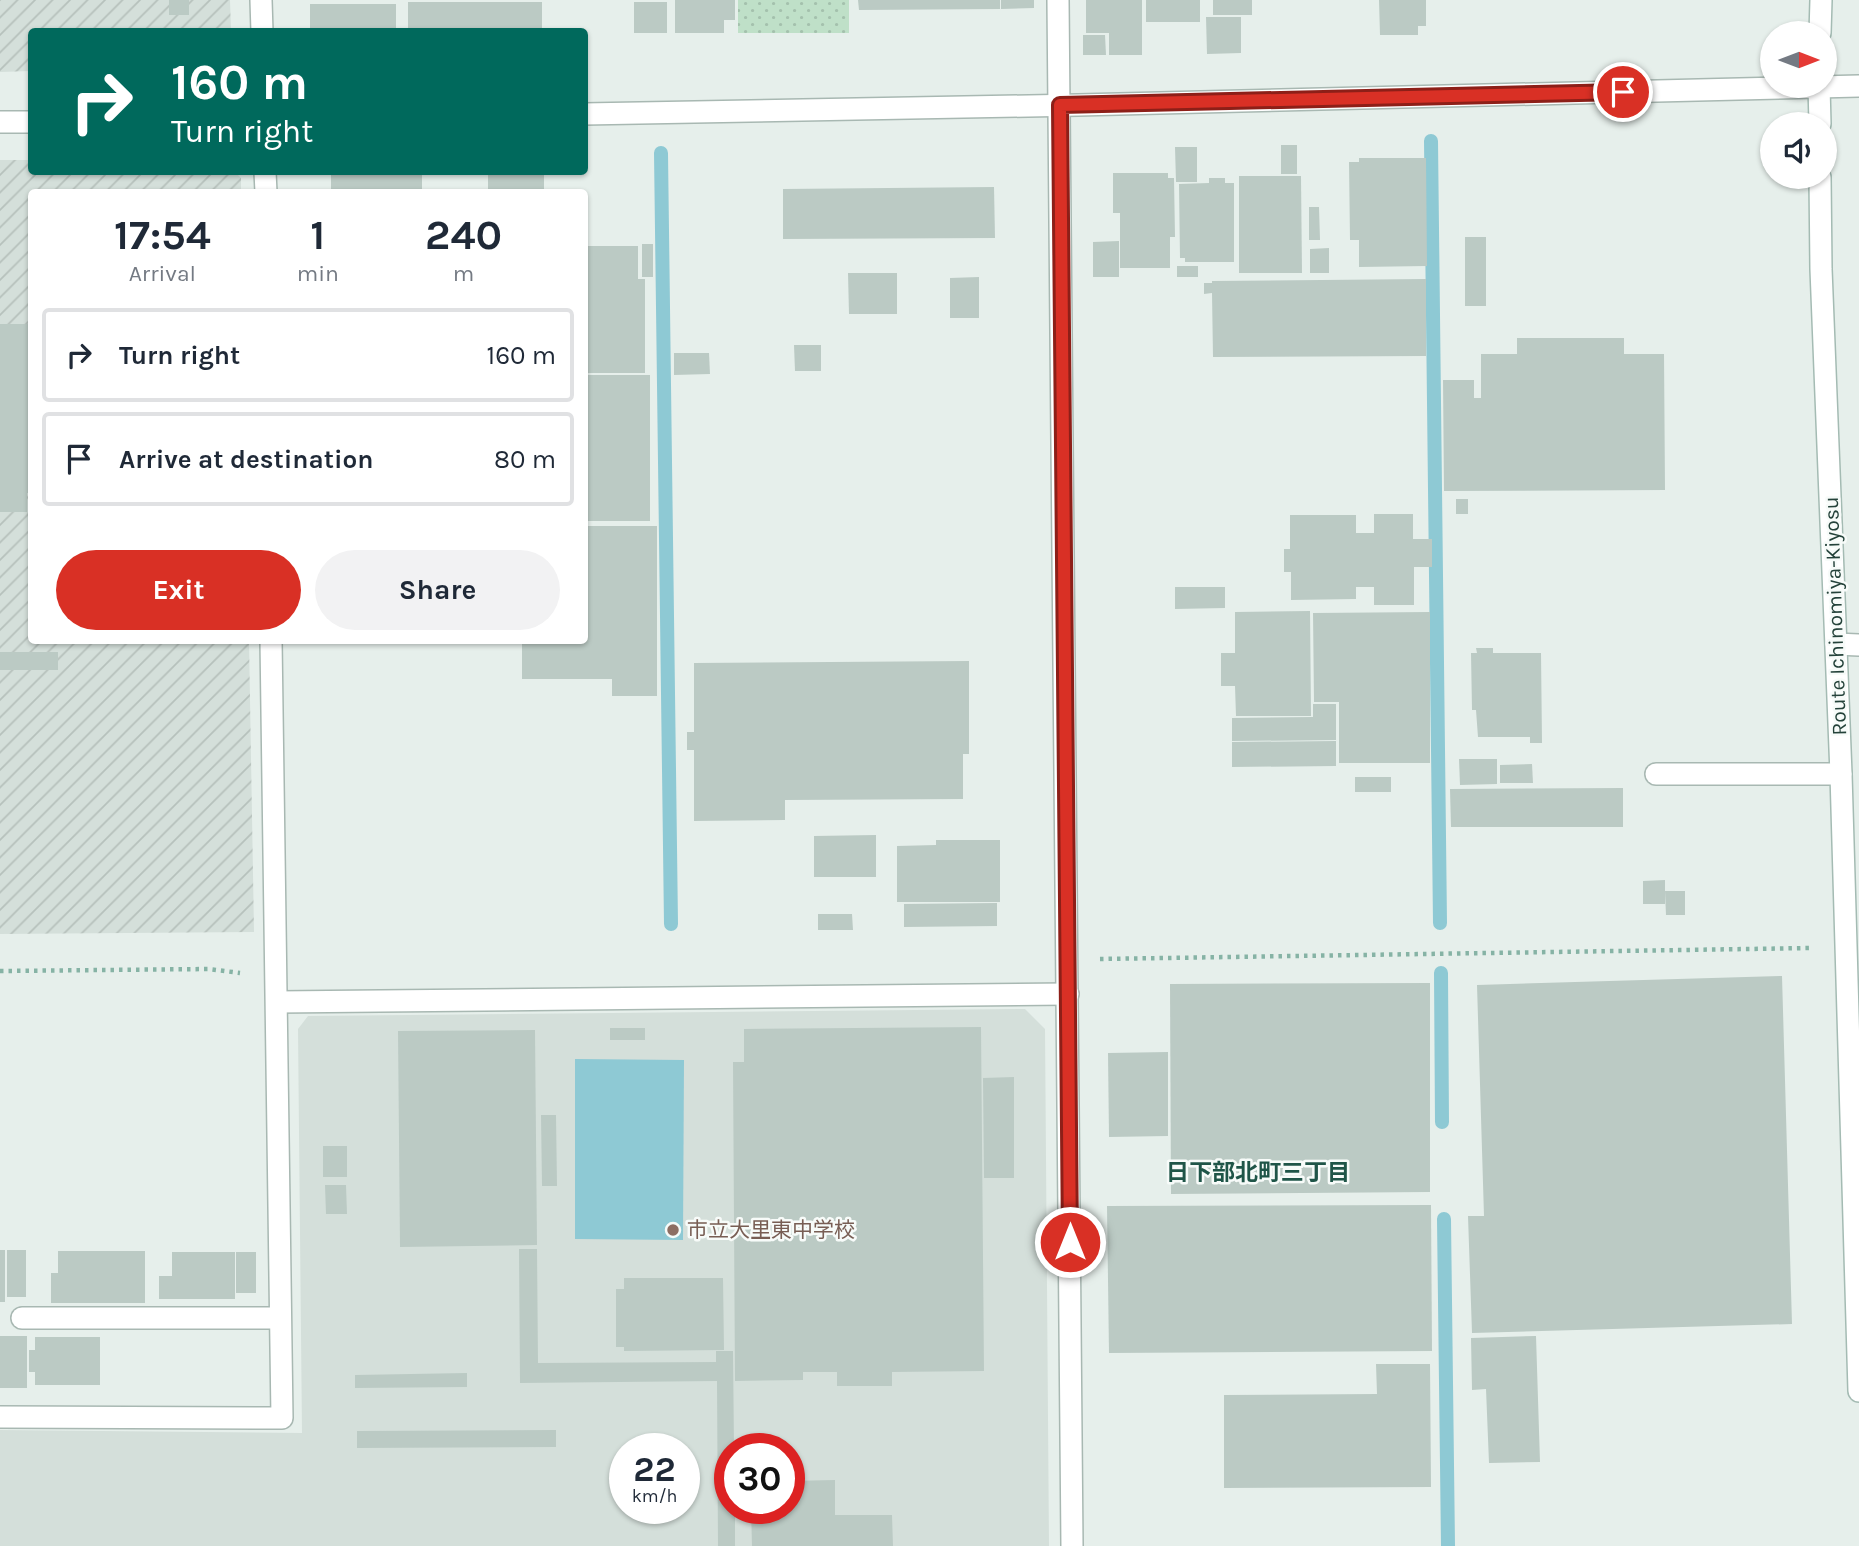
<!DOCTYPE html>
<meta charset="utf-8">
<style>
:root{--surface:#fff;--page:#f2f2f3;--text:#1f2937;--muted:#747a83;--line:#e0e1e3;--accent:#d93025}
body{margin:0;font-family:Karla,"Noto Sans JP",sans-serif;background:var(--page);color:var(--text);height:100vh;display:flex;flex-direction:column;font-size:26px;white-space:nowrap}
*{box-sizing:border-box;margin:0}
p{font-size:23px;color:var(--muted)}
.icon{flex:none;width:38px;height:38px;fill:none;stroke:currentColor;stroke-width:2;stroke-linecap:round;stroke-linejoin:round}
.map{position:relative;flex:1;overflow:hidden}
.side{position:absolute;left:28px;top:189px;width:560px;height:455px;display:flex;flex-direction:column;background:var(--surface);border-radius:7px;box-shadow:0 2px 5px #0004}
.side>*{flex:none}
.guide{position:absolute;left:28px;top:28px;width:560px;height:147px;border-radius:7px;box-shadow:0 2px 5px #0004;background:#00695c;color:#fff;overflow:hidden}
.needle{width:46px;rotate:90deg}
.buttons{position:absolute;left:1760px;top:21px;display:grid;gap:14px}
.buttons a{display:grid;place-items:center;width:77px;height:77px;border-radius:50%;background:var(--surface);box-shadow:0 2px 5px #0004;font-size:35px}
.speed{position:absolute;left:609px;top:1433px;display:flex;gap:14px;font-size:35px;font-weight:700;text-align:center}
.speed>*{display:grid;place-content:center;width:91px;height:91px;border-radius:50%;background:var(--surface);box-shadow:0 2px 5px #0004;line-height:1}
.speed small{font-size:18px;font-weight:400}
.speed .limit{border:10px solid #d22;background:#fff;color:#111}
.pin{position:absolute;display:grid;place-items:center;width:60px;height:60px;color:#fff;margin:-30px;border:4px solid #fff;border-radius:50%;box-shadow:0 2px 7px #0007}
.me{position:absolute;width:77px;margin:-38px;rotate:0deg;stroke-linejoin:round;filter:drop-shadow(0 0 5px #0008)}
.turn{display:flex;align-items:center;gap:24px;height:147px;padding:0 28px;font-size:32px}
.turn .icon{width:91px;height:91px;stroke-width:2.5}
.turn b{display:block;font-size:49px;line-height:60px}
.eta{display:flex;justify-content:space-evenly;align-items:center;height:119px;text-align:center}
.eta b{font-size:42px;font-weight:700;line-height:49px}
.action{display:flex;gap:14px;margin-top:auto;padding:14px 28px}
.action a{flex:1;height:80px;border-radius:42px;background:var(--accent);color:#fff;font-size:28px;font-weight:700;line-height:80px;text-align:center}
.action a+a{background:var(--page);color:var(--text)}
ul{padding:0;list-style:none}
li{display:flex;align-items:center;gap:21px;height:94px;margin:0 14px 10px;padding:0 14px;border:4px solid var(--line);border-radius:7px}
li div{flex:1}
li b{display:block;font-size:26px}
li em{font-style:normal}
.map>svg:first-child{display:block}
.built{fill:#d4dfda;fill-rule:evenodd}
.industrial{fill:url(#industrial-furrows)}
.grass{fill:url(#grass-dots)}
.water{fill:#8ec9d4}
.lines{fill:none;stroke-linecap:round;stroke-linejoin:round}
.stream{stroke:#8ec9d4;stroke-width:14}
.building{fill:#bbcac4}
.service-casing{stroke:#a8b8b2;stroke-width:24}
.minor-casing{stroke:#a8b8b2;stroke-width:24}
.tertiary-casing{stroke:#a8b8b2;stroke-width:24}
.secondary-casing{stroke:#a4bbb3;stroke-width:24}
.path{stroke:#86b3a5;stroke-width:4.5;stroke-dasharray:3.5 5;stroke-linecap:butt}
.service{stroke:#fff;stroke-width:21}
.minor{stroke:#fff;stroke-width:21}
.tertiary{stroke:#fff;stroke-width:21}
.secondary{stroke:#fff;stroke-width:21}
.route-casing{stroke:#8d1f18;stroke-width:18}
.route{stroke:#d93025;stroke-width:12}
.education-dot{fill:#8d6e63;stroke:#f7fbf9;stroke-width:2.5}
.labels{text-anchor:middle;stroke-width:5;stroke-linejoin:round;paint-order:stroke}
.street-label{font-size:21px;fill:#24423a;stroke:#f7fbf9}
.education-label{font-size:21px;fill:#785e54;stroke:#f7fbf9;text-anchor:start}
.neighbourhood-label{font-size:23px;font-weight:bold;fill:#1f5548;stroke:#f7fbf9}
</style>
<div class="map">
<svg width="1859" height="1546" viewBox="0 0 1859 1546">
<defs>
<pattern id="industrial-furrows" width="10" height="10" patternUnits="userSpaceOnUse" patternTransform="scale(1.75)"><rect width="10" height="10" fill="#d4dfda"/><path d="M-1 1l2-2M0 10L10 0M9 11l2-2" fill="none" stroke="#b6c1bc"/></pattern>
<pattern id="grass-dots" width="8" height="8" patternUnits="userSpaceOnUse" patternTransform="scale(1.75)"><rect width="8" height="8" fill="#bfe0c8"/><path d="M2 2h.1M6 6h.1" fill="none" stroke="#a4c1ad" stroke-width="1.8" stroke-linecap="round"/></pattern>
</defs>
<rect width="100%" height="100%" fill="#e6efeb"/>
<path class="built" d="M1025,1009L1045,1029L1049,1546H0V1430L302,1433L298,1029L308,1016ZM625,1449H684V1508H625ZM730,1449H789V1508H730Z"/>
<g class="industrial">
<path d="M0,0H230L231,31L32,32L31,71L0,72Z"/>
<path d="M0,160H31L32,172H235L241,178V192H32V640L249,641L254,932L0,934Z"/>
</g>
<rect class="grass" x="738" y="0" width="111" height="33"/>
<path class="water" d="M575,1059L684,1060L683,1240L575,1239Z"/>
<g class="lines">
<g class="stream">
<path d="M1431,141L1440,923"/>
<path d="M661,153L671,924"/>
<path d="M1441,973L1442,1122"/>
<path d="M1444,1219L1448,1546"/>
</g>
</g>
<g class="building">
<rect x="169" y="0" width="20" height="15"/>
<path d="M675,0H735V20H724V33H675Z"/>
<path d="M858,0H1000V9L859,10Z"/>
<path d="M1001,0H1034V8L1001,9Z"/>
<path d="M1086,0H1142V55H1109V33H1086Z"/>
<rect x="1146" y="0" width="54" height="22"/>
<rect x="1213" y="0" width="39" height="15"/>
<path d="M1379,0H1426V26H1418V35H1380Z"/>
<rect x="408" y="2" width="134" height="30"/>
<rect x="634" y="2" width="33" height="31"/>
<rect x="310" y="4" width="86" height="28"/>
<path d="M1206,17H1241V53L1207,54Z"/>
<path d="M1083,35H1105L1106,55H1083Z"/>
<rect x="1281" y="145" width="16" height="29"/>
<path d="M1175,147H1197V182H1176Z"/>
<path d="M1359,158H1426L1427,266L1359,267V240H1350L1349,162H1359Z"/>
<rect x="331" y="172" width="91" height="20"/>
<rect x="488" y="172" width="56" height="20"/>
<path d="M1113,173H1168V178H1174L1175,237H1170V268H1120V213H1113Z"/>
<path d="M1239,176H1301L1302,273H1239Z"/>
<path d="M1209,178H1225V183H1234V262H1185V258H1180L1179,184L1209,183Z"/>
<path d="M994,187L995,238L783,239V189Z"/>
<path d="M1309,207H1319L1320,240H1309Z"/>
<rect x="1465" y="237" width="21" height="69"/>
<path d="M1119,241V277H1093V242Z"/>
<rect x="642" y="244" width="11" height="33"/>
<path d="M584,246H638V279H645V373H584Z"/>
<path d="M1329,248V273H1310V249Z"/>
<rect x="1177" y="266" width="21" height="11"/>
<path d="M848,273H897V314H849Z"/>
<path d="M979,277V318H950V278Z"/>
<path d="M1426,279V356L1213,357L1212,293L1204,294V283H1212V281Z"/>
<path d="M0,324H32V493H27V512H0Z"/>
<path d="M1517,338H1624V354H1664L1665,490L1444,491L1443,380H1474V398H1481V354H1517Z"/>
<path d="M794,345H821V371H795Z"/>
<path d="M674,353H709L710,374L674,375Z"/>
<rect x="584" y="375" width="66" height="146"/>
<rect x="1456" y="499" width="12" height="15"/>
<path d="M1374,514H1413V539H1432V567H1414V605H1374V587H1356V599L1291,600V572H1284V549H1290V515H1356V533H1374Z"/>
<path d="M584,526H657V696H612V679H522V640H584Z"/>
<path d="M1175,587H1225V608L1175,609Z"/>
<path d="M1310,611L1311,716H1236L1235,686H1221V653H1235V612Z"/>
<path d="M1430,612V763H1339V702H1314L1313,613Z"/>
<path d="M1476,648H1493V653H1541L1542,743H1530V737H1478L1476,710H1472L1471,653H1477Z"/>
<rect x="0" y="652" width="58" height="18"/>
<path d="M969,661V754H963V799L785,800V820L694,821V750H687V732H694V663Z"/>
<path d="M1313,704H1336V740L1232,741V718L1313,717Z"/>
<path d="M1336,741V766L1232,767V742Z"/>
<path d="M1459,759H1497V784L1460,785Z"/>
<path d="M1532,764L1533,783H1500V765Z"/>
<rect x="1355" y="777" width="36" height="15"/>
<path d="M1623,788V827H1451L1450,789Z"/>
<path d="M876,835V877H814V836Z"/>
<path d="M936,840H1000V902H897V846L936,845Z"/>
<path d="M1665,880V904H1643V881Z"/>
<path d="M1665,891H1685V915H1666Z"/>
<path d="M997,903V926L904,927V904Z"/>
<path d="M818,914H852L853,930H818Z"/>
<path d="M1782,976L1792,1324L1472,1333L1468,1216H1484L1477,985Z"/>
<path d="M1430,983V1192L1171,1194L1170,984Z"/>
<path d="M981,1027L984,1371L892,1372V1386H837V1372H803V1380L735,1381L733,1062H744V1029Z"/>
<rect x="610" y="1028" width="35" height="12"/>
<path d="M535,1030L537,1245L400,1247L398,1031Z"/>
<path d="M1168,1052V1136L1109,1137L1108,1053Z"/>
<path d="M1014,1077V1178H984L983,1078Z"/>
<path d="M541,1115H556L557,1186H542Z"/>
<rect x="323" y="1146" width="24" height="31"/>
<path d="M325,1185H346L347,1214H326Z"/>
<path d="M1431,1205L1432,1351L1109,1353L1107,1206Z"/>
<path d="M519,1249H537L538,1363L716,1362V1351H733L734,1449H730V1508H735V1546H718L717,1381L520,1383Z"/>
<rect x="0" y="1250" width="5" height="52"/>
<rect x="7" y="1250" width="19" height="47"/>
<path d="M58,1251H145V1303H51V1273H58Z"/>
<path d="M172,1252H235V1299H159V1276H172Z"/>
<rect x="236" y="1252" width="20" height="41"/>
<path d="M624,1278H723L724,1350L624,1351V1347H616V1289H624Z"/>
<rect x="0" y="1336" width="27" height="52"/>
<path d="M1536,1336L1540,1462L1489,1463L1486,1389L1472,1390L1471,1338Z"/>
<path d="M35,1337H100V1385H35V1372H29V1350H35Z"/>
<path d="M1376,1364H1430L1431,1487L1224,1488V1395L1377,1394Z"/>
<path d="M467,1373V1387L355,1388V1375Z"/>
<path d="M556,1430V1447L357,1448V1431Z"/>
<path d="M835,1480V1515H892L893,1546H752L751,1508H789V1481Z"/>
</g>
<g class="lines">
<g class="service-casing">
<g id="service">
<path d="M1836,644L1859,645"/>
<path d="M1656,774H1841"/>
<path d="M22,1318H280"/>
</g>
</g>
<g class="minor-casing">
<g id="minor">
<path d="M261,0L262,32"/>
<path d="M1058,0L1072,1546"/>
<path d="M265,172L266,192"/>
<path d="M277,1002L1068,994"/>
<path d="M0,1417L282,1418L271,640"/>
</g>
</g>
<g class="tertiary-casing">
<g id="tertiary">
<path d="M584,114L1078,105L1859,86"/>
<path d="M0,122H32"/>
</g>
</g>
<g class="secondary-casing">
<g id="secondary">
<path d="M1820,33L1821,0"/>
<path d="M1819,86L1820,124"/>
<path d="M1820,177L1821,269L1841,774L1859,1391"/>
</g>
</g>
<g class="path">
<path d="M1100,959L1812,948"/>
<path d="M0,971L209,969L240,973"/>
</g>
<use href="#service" class="service"/>
<use href="#minor" class="minor"/>
<use href="#tertiary" class="tertiary"/>
<use href="#secondary" class="secondary"/>
</g>
<g class="lines">
<g class="route-casing">
<path id="route" d="M1070,1242L1060,105L1623,92"/>
</g>
<use href="#route" class="route"/>
</g>
<circle class="education-dot" cx="673" cy="1230" r="7"/>
<g class="labels">
<g class="street-label">
<text transform="translate(1835 616) rotate(-92)" y="7">Route Ichinomiya-Kiyosu</text>
</g>
<g class="education-label">
<text x="687" y="1237">市立大里東中学校</text>
</g>
<g class="neighbourhood-label">
<text x="1258" y="1180">日下部北町三丁目</text>
</g>
</g>
</svg>
<div class="buttons">
<a><svg class="needle" viewBox="-14 -14 28 28"><path d="M0-13l5 13h-10z" fill="#e53935"/><path d="M0 13l5-13h-10z" fill="#747a83"/></svg></a>
<a><svg class="icon" aria-label="sound" viewBox="0 0 24 24"><path d="M4 9h4l5-4v14l-5-4H4zM17 9q2 3 0 6"/></svg></a>
</div>
<div class="speed"><div>22<small>km/h</small></div><div class="limit">30</div></div>
<div class="pin" style="left:1623px;top:92px;background:#d93025"><svg class="icon" aria-label="arrive" viewBox="0 0 24 24"><path d="M6 21V4h12l-3 4 3 4H6"/></svg></div>
<svg class="me" style="left:1070px;top:1242px" viewBox="-20 -20 40 40"><circle r="17" fill="#d93025" stroke="#fff" stroke-width="3"/><path d="M0-11L8 9 0 5-8 9z" fill="#fff"/></svg>
<div class="guide">
<div class="turn"><svg class="icon" aria-label="right" viewBox="0 0 24 24"><path d="M7 20v-9h11M14 6l5 5-5 5"/></svg><div><b>160 m</b>Turn right</div></div>
</div>
<section class="side">
<div class="eta">
<div><b>17:54</b><p>Arrival</p></div>
<div><b>1</b><p>min</p></div>
<div><b>240</b><p>m</p></div>
</div>
<ul>
<li><svg class="icon" aria-label="right" viewBox="0 0 24 24"><path d="M7 20v-9h11M14 6l5 5-5 5"/></svg><div><b>Turn right</b></div><em>160 m</em></li>
<li><svg class="icon" aria-label="arrive" viewBox="0 0 24 24"><path d="M6 21V4h12l-3 4 3 4H6"/></svg><div><b>Arrive at destination</b></div><em>80 m</em></li>
</ul>
<div class="action"><a>Exit</a><a>Share</a></div>
</section>
</div>
